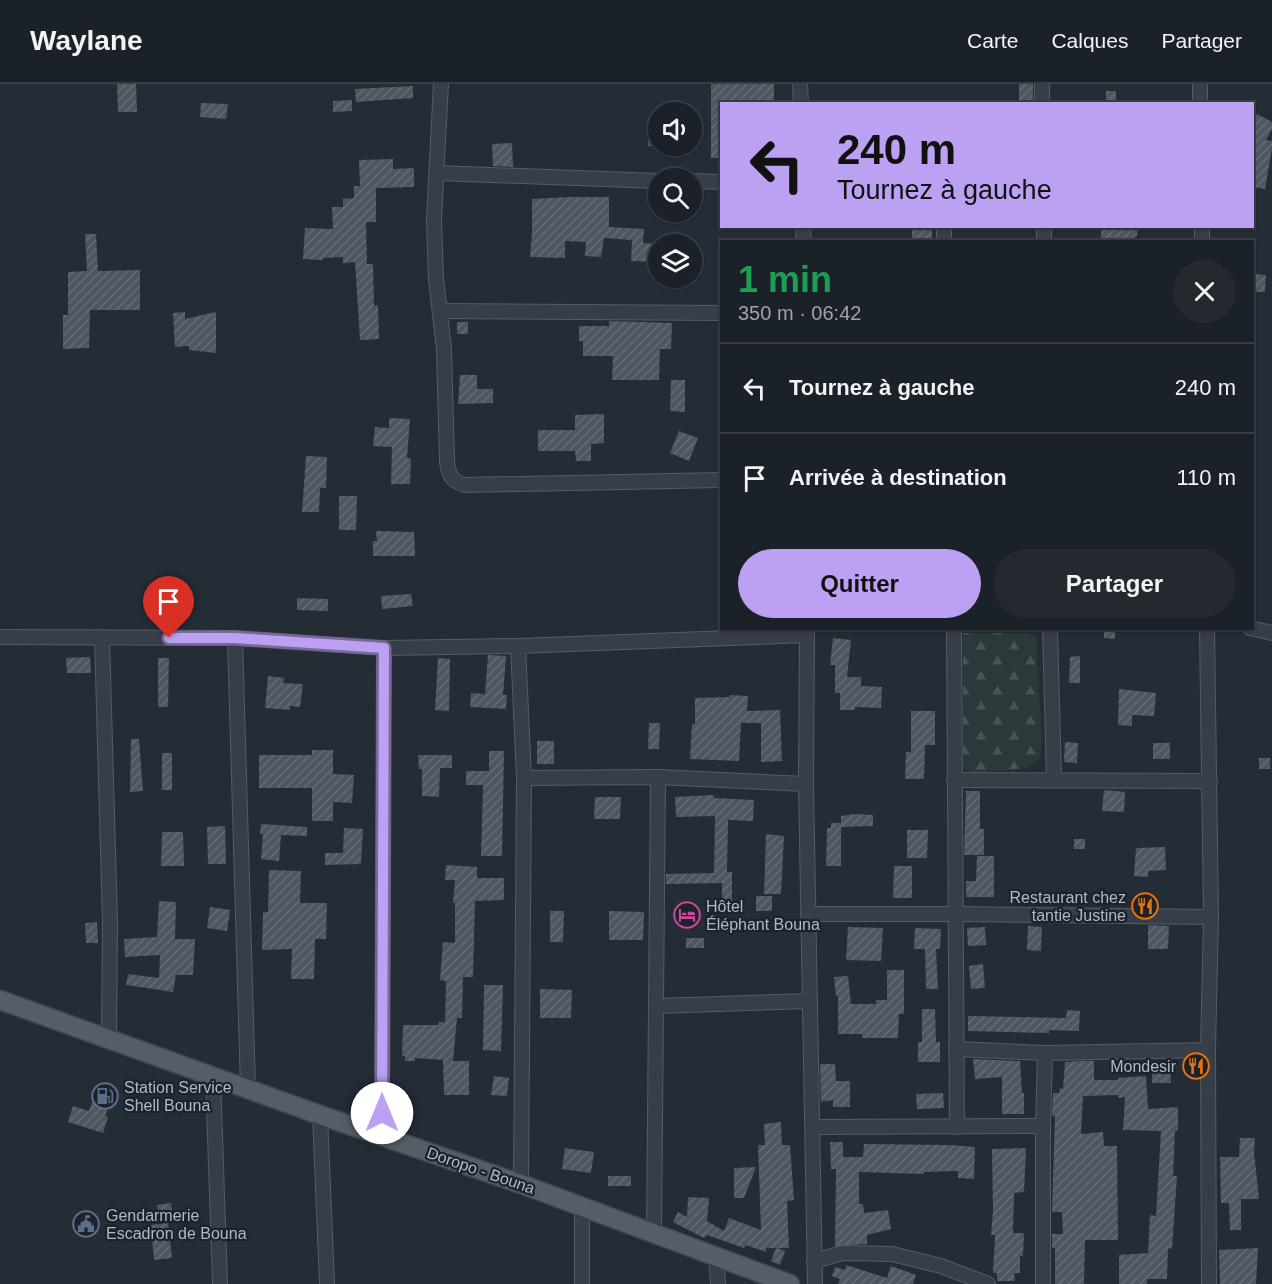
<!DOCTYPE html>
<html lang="fr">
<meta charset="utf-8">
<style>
:root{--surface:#1b2128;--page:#242930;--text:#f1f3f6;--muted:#a0a3a8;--line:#393e45;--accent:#bca0f2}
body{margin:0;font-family:Helvetica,sans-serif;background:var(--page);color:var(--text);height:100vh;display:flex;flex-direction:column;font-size:22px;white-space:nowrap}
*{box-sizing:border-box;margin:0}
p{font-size:20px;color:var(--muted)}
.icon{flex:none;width:33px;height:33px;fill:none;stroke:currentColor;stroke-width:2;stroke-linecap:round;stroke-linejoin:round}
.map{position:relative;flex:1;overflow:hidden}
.side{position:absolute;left:720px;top:156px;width:534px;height:390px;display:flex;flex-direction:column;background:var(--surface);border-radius:0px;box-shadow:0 2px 4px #0004,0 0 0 2px var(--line)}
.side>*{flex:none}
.banner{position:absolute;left:720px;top:18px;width:534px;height:126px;border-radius:0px;box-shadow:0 2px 4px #0004,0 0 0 2px var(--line);background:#bca0f2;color:#111;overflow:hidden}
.controls{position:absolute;left:648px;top:18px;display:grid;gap:12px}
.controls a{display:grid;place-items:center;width:54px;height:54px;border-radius:50%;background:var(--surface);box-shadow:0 2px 4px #0004,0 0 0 2px var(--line);font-size:30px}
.pin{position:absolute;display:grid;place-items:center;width:51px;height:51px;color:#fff;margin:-62px -26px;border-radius:50% 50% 50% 0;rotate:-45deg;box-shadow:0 0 6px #0007}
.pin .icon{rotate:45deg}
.me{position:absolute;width:66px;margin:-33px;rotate:0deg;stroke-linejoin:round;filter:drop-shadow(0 0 4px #0008)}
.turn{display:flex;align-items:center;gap:21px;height:126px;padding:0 18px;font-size:27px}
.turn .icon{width:78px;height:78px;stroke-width:2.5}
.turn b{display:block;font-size:42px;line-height:51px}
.round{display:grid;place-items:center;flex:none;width:63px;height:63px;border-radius:32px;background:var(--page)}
.head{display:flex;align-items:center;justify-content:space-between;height:102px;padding:0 18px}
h1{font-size:36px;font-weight:700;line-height:45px;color:#1e9e55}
.primary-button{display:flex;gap:12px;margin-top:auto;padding:12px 18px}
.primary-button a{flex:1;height:69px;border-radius:36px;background:var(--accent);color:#111;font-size:24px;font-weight:700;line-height:69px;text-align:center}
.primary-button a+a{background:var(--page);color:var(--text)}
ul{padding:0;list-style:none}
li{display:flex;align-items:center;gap:18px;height:90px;padding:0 18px;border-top:2px solid var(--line)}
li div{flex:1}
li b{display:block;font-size:22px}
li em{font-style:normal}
header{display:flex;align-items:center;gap:36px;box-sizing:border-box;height:84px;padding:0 30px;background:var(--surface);border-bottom:2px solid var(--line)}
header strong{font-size:28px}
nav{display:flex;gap:33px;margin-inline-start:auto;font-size:21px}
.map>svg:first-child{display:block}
.forest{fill:url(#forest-firs)}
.building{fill:url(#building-hatch)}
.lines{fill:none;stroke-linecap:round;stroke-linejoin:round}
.minor-casing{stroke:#555c65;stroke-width:16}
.major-casing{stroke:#404750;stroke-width:21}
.minor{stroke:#373e47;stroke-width:14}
.major{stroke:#555d67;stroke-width:18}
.route-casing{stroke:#7a689d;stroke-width:15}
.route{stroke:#bca0f2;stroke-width:10}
.labels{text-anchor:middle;stroke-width:4.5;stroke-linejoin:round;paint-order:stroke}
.poi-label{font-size:16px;fill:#b2b9c3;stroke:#1d232c;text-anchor:start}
.street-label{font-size:16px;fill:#b2b9c3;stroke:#1d232c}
</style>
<header>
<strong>Waylane</strong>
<nav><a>Carte</a><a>Calques</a><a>Partager</a></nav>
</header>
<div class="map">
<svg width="1272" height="1200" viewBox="0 0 1272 1200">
<defs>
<pattern id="forest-firs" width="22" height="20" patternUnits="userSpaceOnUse" patternTransform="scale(1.5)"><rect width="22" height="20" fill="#293a39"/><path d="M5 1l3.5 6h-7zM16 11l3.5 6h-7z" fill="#465454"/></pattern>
<pattern id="building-hatch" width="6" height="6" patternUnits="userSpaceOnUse" patternTransform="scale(1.5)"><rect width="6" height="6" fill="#4d5661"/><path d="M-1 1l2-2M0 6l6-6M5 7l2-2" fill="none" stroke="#646c76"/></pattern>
</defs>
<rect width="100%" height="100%" fill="#242c36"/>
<path class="forest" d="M963,549H1023L1036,552L1042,656L1040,674L1028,684L973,689L963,684Z"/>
<g class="building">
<path d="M117,0H136L137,28H118Z"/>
<path d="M711,0H774V20L722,19V74H711Z"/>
<rect x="1019" y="0" width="14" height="20"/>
<path d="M413,2V14L356,18L355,5Z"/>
<rect x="1106" y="7" width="10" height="13"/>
<path d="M352,16V27L333,28V17Z"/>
<path d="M201,19L228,20L226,35L200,33Z"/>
<path d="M1257,30L1272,38V45L1266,56L1272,57V64L1265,105L1252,103V39Z"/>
<path d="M649,45H658V63L648,62Z"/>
<path d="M512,59L513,83L493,82L492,60Z"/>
<path d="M393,75V85L414,84V103L376,104V138H366L367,180H373L374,222L378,221L379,255L360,256L355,178L343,179V173L323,174V176L303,175L305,144L333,145L332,123H343V115L354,114V102H360L359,76Z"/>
<path d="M569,113H609V143L644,145L643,159L658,160V178L631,177L632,156L604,154L601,173L585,172L586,158L565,157V174L530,173L532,149V115Z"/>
<path d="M667,128H684V139H666Z"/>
<path d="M1101,142H1138L1137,152H1135L1134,158H1101Z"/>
<rect x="912" y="145" width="20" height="13"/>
<path d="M85,150H96L98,187L140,186V226H90L89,264L63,265V231H68V188L87,187Z"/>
<path d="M1252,190L1266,191L1265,208H1252Z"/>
<path d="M185,228V235L216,228V269L189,266V262L175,263L173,229Z"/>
<path d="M609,237L672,239L671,265H660L659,296H612L613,272H583V257H579V242H609Z"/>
<rect x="457" y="238" width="11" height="12"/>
<path d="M460,291H477V305H493V319L458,320Z"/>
<path d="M671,296H685V328L670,327Z"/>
<path d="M604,330V359L591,360V377H576L575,367H538V346H575V331Z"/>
<path d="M389,334L410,335L407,374L411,375L410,400H391L392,363L373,362L375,343L389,344Z"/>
<path d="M679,347L698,354L689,377L670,369Z"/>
<path d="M306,372L327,373L326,404H320L319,428H302Z"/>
<path d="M339,412H357L356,446H339Z"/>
<path d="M376,447L414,448L415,472H373V457H377Z"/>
<path d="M411,510L413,522L382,525L381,512Z"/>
<path d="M297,514L328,515V527L297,526Z"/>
<path d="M1104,544H1115V555L1104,554Z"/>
<path d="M833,554L851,556L847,593H861V602L882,603L881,624L855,623V626H840V609H835V581H830Z"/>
<path d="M488,571L506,572L503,611H507L506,625L470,623L471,609L485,610Z"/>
<path d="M1080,572V599H1069L1070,573Z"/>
<path d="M90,573L91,589H67L66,574Z"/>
<path d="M158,574H169L168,623H158Z"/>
<path d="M438,574L450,575L449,627L435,626Z"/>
<path d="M268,592L284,594L283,599L303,600L300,623L290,622V626L265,624Z"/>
<path d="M1119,605L1156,609L1154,632L1132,631V642L1118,641Z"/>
<path d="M730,611L748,612L747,627L780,626L782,677L761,678V639H741L739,677L690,675L692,640H695V614L730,613Z"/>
<path d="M911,627H935V661H925L924,695H905L906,668H911Z"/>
<path d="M649,639H660L659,665H648Z"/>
<path d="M131,655H139L143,707L130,708Z"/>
<rect x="537" y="657" width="17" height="23"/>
<path d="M1065,658L1078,659L1077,679L1064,678Z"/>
<rect x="1153" y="659" width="17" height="16"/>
<path d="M312,666H333V690L354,691L352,719L333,718V737H312V704H259V671H312Z"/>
<path d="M489,667H504L502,772H481L483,701H466V687H489Z"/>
<rect x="162" y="669" width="10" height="37"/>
<path d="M418,671H452V684H440L439,713L422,712V685H419Z"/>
<rect x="1259" y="674" width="11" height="11"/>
<path d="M1104,706L1125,708L1124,728L1102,727Z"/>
<path d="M966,707H980V745H984V771H964Z"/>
<path d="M714,711V714L754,716L753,737L728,736L727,788H732V819H722V799L666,800V790L714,789L715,732L676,733L675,713Z"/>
<path d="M595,713H621L620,735H594Z"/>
<path d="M856,730L873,731V742L841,743V782H826L827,744H831V739H841V732Z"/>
<path d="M261,740L307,743V752L281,751L279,777L261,775L263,750H260Z"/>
<path d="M225,742L226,780H208L207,743Z"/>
<path d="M344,744L363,745L361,780L325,781V769H343Z"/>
<path d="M907,746H928L927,774H907Z"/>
<path d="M162,748H183L184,782H161Z"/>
<path d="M766,750L784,752L781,810H764Z"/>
<rect x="1074" y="755" width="11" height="10"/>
<path d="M1165,763L1166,786L1148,787V793L1134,792L1136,764Z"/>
<path d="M977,772H994V813H966V797H976Z"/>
<path d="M446,781L477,783V794H504V816L475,817L473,893H463L462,934H457L453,977H469V1011H444L443,976L415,974V977H405V972H402L403,941H438L439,938H445L446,897L440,896L443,858L455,859V819H453L455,796H445Z"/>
<path d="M894,782H912V814H893Z"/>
<path d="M269,786L301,787L300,819H327L326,855H315L314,895H291L292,865L262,866L263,828H268Z"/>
<rect x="756" y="812" width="16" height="15"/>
<path d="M159,817L176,818L175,855H195L193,891H176L173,908L126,901L128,890L159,894L160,871L125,873L124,855L157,853Z"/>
<path d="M210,823L230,826L227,847L207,844Z"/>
<path d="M550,827H564L563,858H550Z"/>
<path d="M609,827L644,828L643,856H609Z"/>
<path d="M97,838L98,859H86L85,839Z"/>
<path d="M1148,841L1169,842L1168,865H1148Z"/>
<path d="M1028,842L1042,843L1041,867L1027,866Z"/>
<path d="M848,843L883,844L881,877L846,876Z"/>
<path d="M985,843L986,861L968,862L967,844Z"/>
<path d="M915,844L941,845L940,865H936L938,905H926L925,865H914Z"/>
<rect x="686" y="854" width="18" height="10"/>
<path d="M983,880L985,904L971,905L969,882Z"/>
<path d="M887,886H904V930H899L898,954H862V950H838V912H836L834,893L848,892L851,920H876V916H887Z"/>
<path d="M484,901H503L501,967L483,966Z"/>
<path d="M540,905L572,906L571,934H540Z"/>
<path d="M922,925H935L936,958H940V978H918V958H922Z"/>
<path d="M1067,926L1080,927L1079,947L1049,946V949L968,947V932L1066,934Z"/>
<path d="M973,975L1020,977L1022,1009H1024V1030H1002V993L975,995Z"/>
<path d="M1083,977H1094V996H1118V994L1146,992L1148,1025L1178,1023V1046L1175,1047L1173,1092H1177L1172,1165L1168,1164L1167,1195H1147V1200H1119V1171L1148,1169L1150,1131L1156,1132L1161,1047L1123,1046L1125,1013L1118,1014V1011L1083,1012L1081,1050L1103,1048L1104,1062H1117L1118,1156H1085L1084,1200H1055V1164H1052V1150H1063L1062,1128H1052L1055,1032H1052L1053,1009H1059L1060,1004L1063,1005L1065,978Z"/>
<path d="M1152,979H1170L1171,999H1152Z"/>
<path d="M820,980H835L836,997H850V1023H833V1016L821,1018Z"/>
<path d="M494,992L509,994L507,1012L491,1011Z"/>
<path d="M943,1009L944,1024L917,1025L916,1010Z"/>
<path d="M94,1013L110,1018L105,1032L108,1033L103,1049L68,1038L73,1022L89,1027Z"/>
<path d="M398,1015H408V1033L397,1032Z"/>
<path d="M781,1038L782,1061H790L794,1116L787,1117L789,1164H777L785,1167L780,1181L771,1177L776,1164H766V1168L746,1161L744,1164L707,1151L704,1154L673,1138L678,1128L687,1133L688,1113L709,1114L707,1137L724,1147L729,1134L761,1146L758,1061H765L764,1040Z"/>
<path d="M1240,1054H1255L1254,1068L1259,1115H1241V1146H1230L1229,1119H1221L1220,1073H1239Z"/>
<path d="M830,1058H843V1073H863L864,1060L950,1061L975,1063L974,1095L958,1094V1087L924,1088V1090L859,1088V1120H863L864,1129L888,1126L891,1145L867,1151V1160L835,1162L836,1085H831Z"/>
<path d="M565,1064L594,1068L591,1089L562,1085Z"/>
<path d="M1026,1064L1024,1108L1014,1109L1013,1149H1024L1023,1172H1020V1189H1014L1015,1197H997V1189H993L995,1151H991L993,1127L992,1065Z"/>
<path d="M756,1083L744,1114H734V1084Z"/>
<rect x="608" y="1092" width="23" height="10"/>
<path d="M171,1119L173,1135L159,1136L157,1121Z"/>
<path d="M168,1139L172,1174L154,1176L151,1141Z"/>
<path d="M1258,1164L1256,1200H1220L1219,1166Z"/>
<path d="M846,1181L887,1194L891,1182L916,1191L913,1200H838L840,1195L832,1192L835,1183L845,1186Z"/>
</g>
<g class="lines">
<g class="minor-casing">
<g id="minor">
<path d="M441,0L434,135L436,195L444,265L447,377C448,390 452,397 464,401L722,396"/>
<path d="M800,0L801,20"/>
<path d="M1042,0V20"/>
<path d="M1200,0V20"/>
<path d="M437,89L658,97"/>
<path d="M692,97L722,98"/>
<path d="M944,142V158"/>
<path d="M1044,142V158"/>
<path d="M1202,142V158"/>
<path d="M803,158L804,142"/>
<path d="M441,227L722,229"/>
<path d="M807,544L806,700L815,1200"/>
<path d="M954,544L957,1043"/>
<path d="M1050,544L1054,695"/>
<path d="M1207,544L1211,833L1208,966L1209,1200"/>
<path d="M1250,544L1272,549"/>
<path d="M0,553L235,554L384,564L518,562L807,551"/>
<path d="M102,553L110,838L109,956"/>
<path d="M235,554L248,1005"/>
<path d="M518,562L524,694L521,1100"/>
<path d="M524,694L658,693L806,700"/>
<path d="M954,696L1210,697"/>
<path d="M808,830H955L1211,833"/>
<path d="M657,922L810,917"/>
<path d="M956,965L1045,969L1208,966"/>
<path d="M213,992L220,1200"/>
<path d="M320,1031L327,1200"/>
<path d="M813,1043L1043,1042"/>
<path d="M382,1053L384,564"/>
<path d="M582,1123V1200"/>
<path d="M654,1151L658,693"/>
<path d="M716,1173L718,1200"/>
<path d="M814,1177L843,1169L892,1170L941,1182L988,1200"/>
<path d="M1043,1200V1042L1045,969"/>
</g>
</g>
<g class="major-casing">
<path id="major" d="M0,916L320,1031L521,1100L790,1200"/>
</g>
<use href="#minor" class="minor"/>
<use href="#major" class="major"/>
</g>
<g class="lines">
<g class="route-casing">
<path id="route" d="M169,554H235L384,564L382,1029"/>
</g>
<use href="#route" class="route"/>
</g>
<defs>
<g id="restaurant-ring" transform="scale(1.35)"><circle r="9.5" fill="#1d232c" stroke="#e8710a" stroke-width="1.5"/><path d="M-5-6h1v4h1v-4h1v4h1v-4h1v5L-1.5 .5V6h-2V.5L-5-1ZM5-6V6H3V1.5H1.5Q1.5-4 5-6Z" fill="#e8710a"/></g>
<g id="hotel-ring" transform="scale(1.35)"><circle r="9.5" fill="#1d232c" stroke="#d1479c" stroke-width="1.5"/><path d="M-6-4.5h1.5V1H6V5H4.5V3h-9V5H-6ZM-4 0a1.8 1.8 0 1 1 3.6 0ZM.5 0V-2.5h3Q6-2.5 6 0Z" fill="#d1479c"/></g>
<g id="fuel-ring" transform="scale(1.35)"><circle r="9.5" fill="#1d232c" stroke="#5c6f8a" stroke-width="1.5"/><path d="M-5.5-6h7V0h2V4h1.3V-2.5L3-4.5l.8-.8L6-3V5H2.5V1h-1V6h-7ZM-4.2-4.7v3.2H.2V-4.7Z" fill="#5c6f8a"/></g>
<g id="civic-ring" transform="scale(1.35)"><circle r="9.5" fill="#1d232c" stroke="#5c6f8a" stroke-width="1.5"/><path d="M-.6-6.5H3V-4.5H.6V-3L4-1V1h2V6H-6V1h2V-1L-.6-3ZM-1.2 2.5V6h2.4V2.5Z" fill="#5c6f8a"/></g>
</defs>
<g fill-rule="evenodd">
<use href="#restaurant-ring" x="1145" y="822"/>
<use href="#hotel-ring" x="687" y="831"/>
<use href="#restaurant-ring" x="1196" y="982"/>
<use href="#fuel-ring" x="105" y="1012"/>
<use href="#civic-ring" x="86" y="1140"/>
</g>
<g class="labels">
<g class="poi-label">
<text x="1126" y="819" text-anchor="end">Restaurant chez<tspan x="1126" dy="18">tantie Justine</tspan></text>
<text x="706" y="828">Hôtel<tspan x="706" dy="18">Éléphant Bouna</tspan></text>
<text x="1176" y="988" text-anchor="end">Mondesir</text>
<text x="124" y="1009">Station Service<tspan x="124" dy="18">Shell Bouna</tspan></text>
<text x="106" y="1137">Gendarmerie<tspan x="106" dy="18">Escadron de Bouna</tspan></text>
</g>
<g class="street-label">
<text transform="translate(481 1086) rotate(19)" y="6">Doropo - Bouna</text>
</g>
</g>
</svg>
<div class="controls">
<a><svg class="icon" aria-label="sound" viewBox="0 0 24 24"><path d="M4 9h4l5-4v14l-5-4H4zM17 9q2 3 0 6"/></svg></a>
<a><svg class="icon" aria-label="search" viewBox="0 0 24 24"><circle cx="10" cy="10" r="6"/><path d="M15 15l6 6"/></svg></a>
<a><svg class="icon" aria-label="layers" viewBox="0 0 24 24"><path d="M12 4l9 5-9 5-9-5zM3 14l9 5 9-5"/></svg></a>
</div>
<div class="pin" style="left:169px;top:554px;background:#d93025"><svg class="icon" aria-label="arrive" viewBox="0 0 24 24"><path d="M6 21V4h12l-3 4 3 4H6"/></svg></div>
<svg class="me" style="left:382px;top:1029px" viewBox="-20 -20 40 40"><circle r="19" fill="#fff"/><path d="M0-13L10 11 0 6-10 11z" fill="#bca0f2"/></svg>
<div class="banner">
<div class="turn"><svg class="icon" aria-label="left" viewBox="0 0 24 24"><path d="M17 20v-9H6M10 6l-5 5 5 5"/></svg><div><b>240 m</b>Tournez à gauche</div></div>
</div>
<section class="side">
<div class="head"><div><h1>1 min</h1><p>350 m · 06:42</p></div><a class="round"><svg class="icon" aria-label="close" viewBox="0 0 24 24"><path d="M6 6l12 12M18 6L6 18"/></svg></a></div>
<ul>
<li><svg class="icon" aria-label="left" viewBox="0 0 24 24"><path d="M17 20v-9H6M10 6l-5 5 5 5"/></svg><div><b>Tournez à gauche</b></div><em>240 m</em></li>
<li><svg class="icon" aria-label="arrive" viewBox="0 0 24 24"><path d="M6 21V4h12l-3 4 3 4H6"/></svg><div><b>Arrivée à destination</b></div><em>110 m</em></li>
</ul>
<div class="primary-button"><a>Quitter</a><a>Partager</a></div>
</section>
</div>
